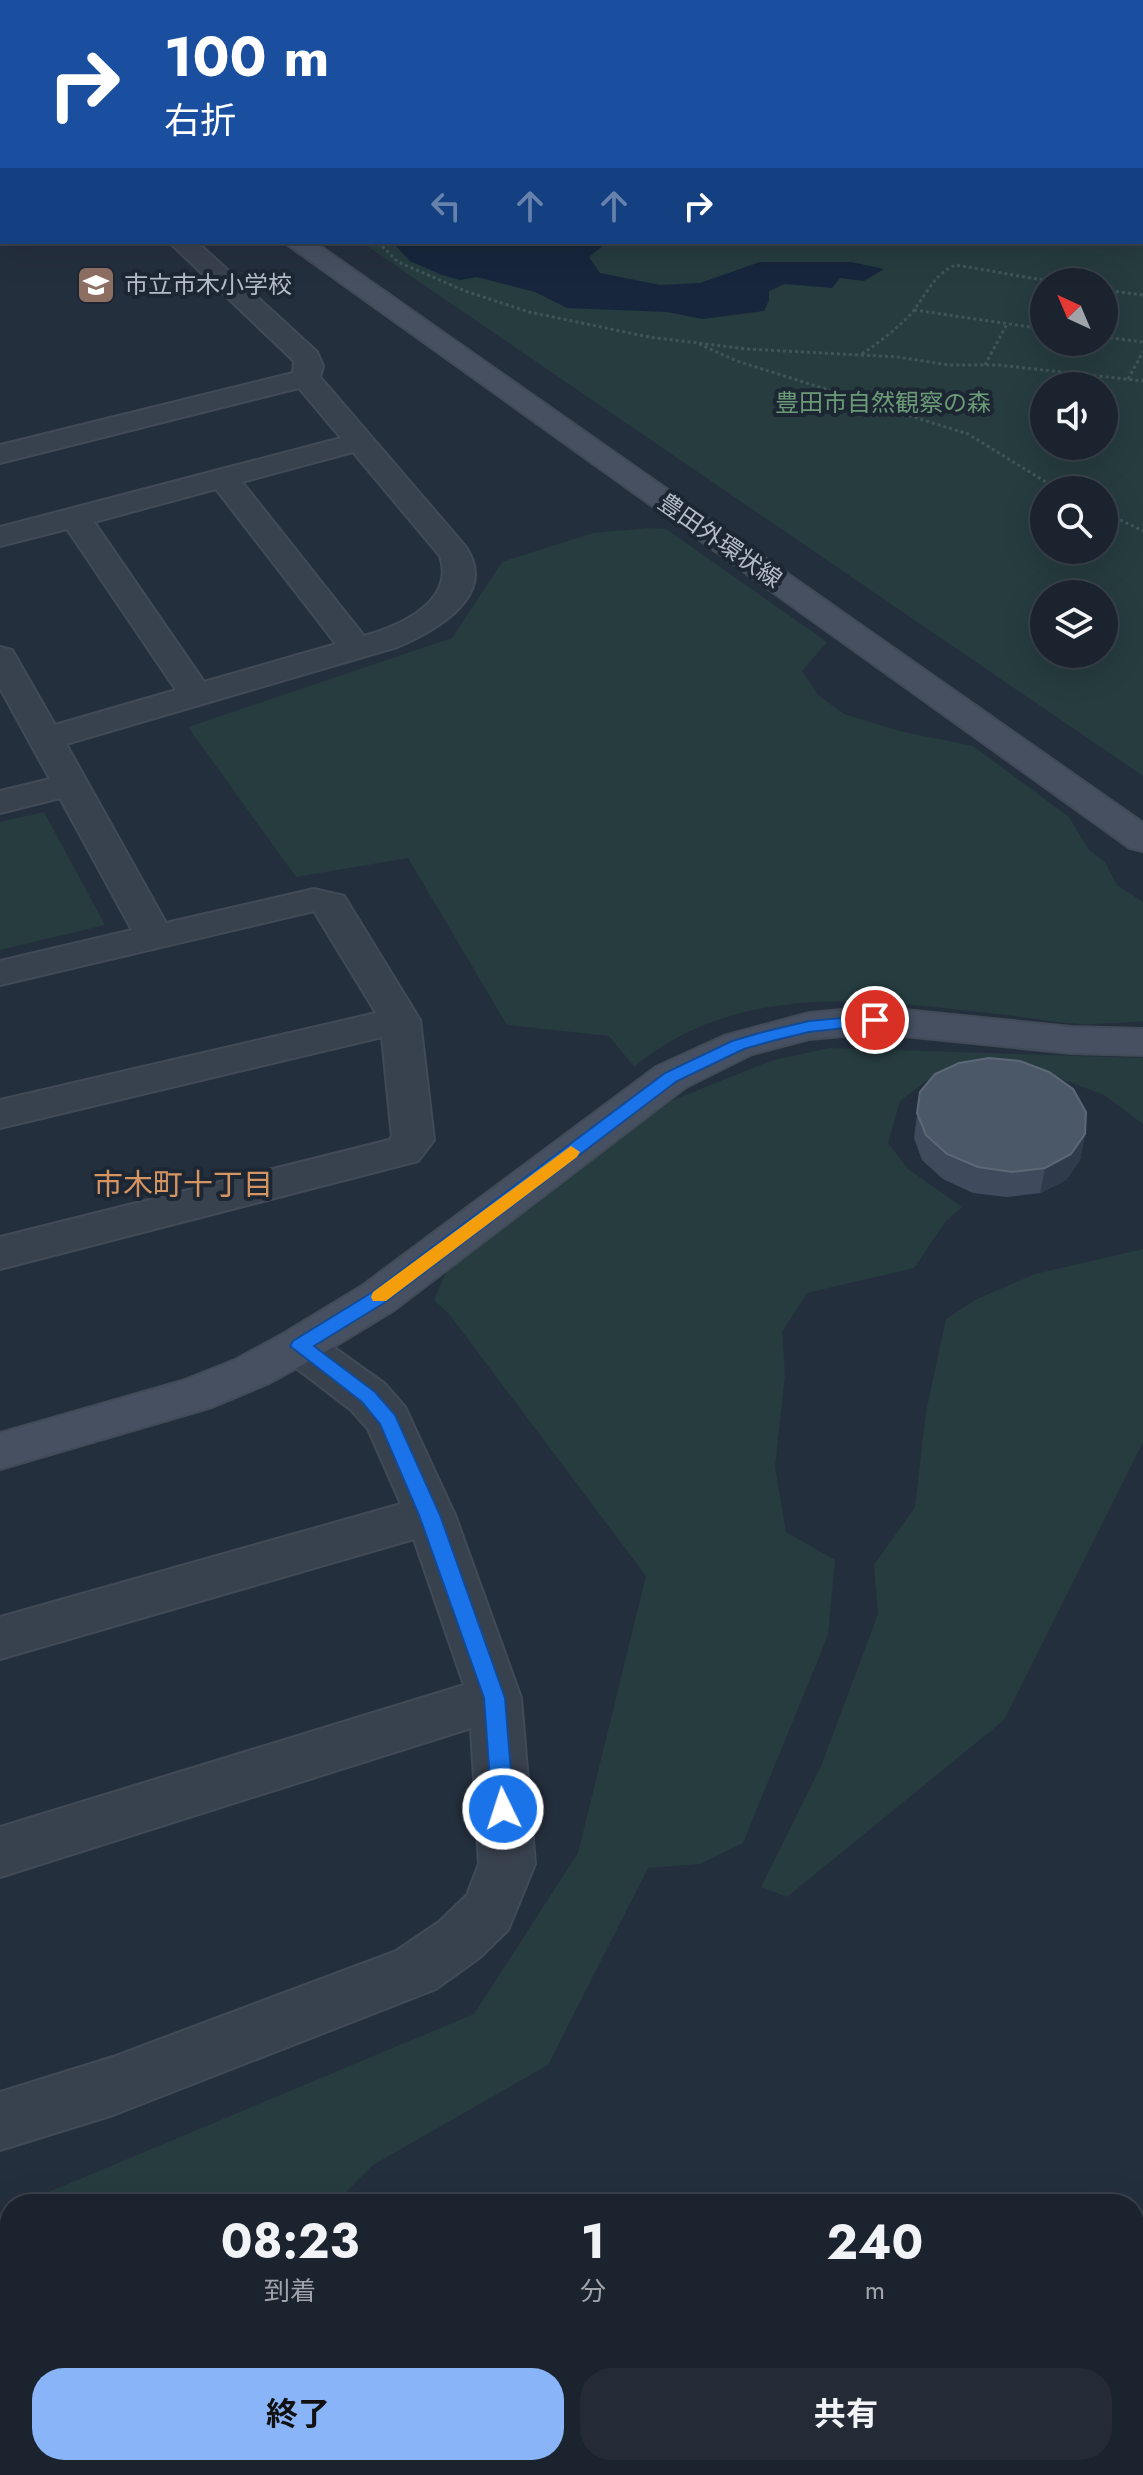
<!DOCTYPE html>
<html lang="ja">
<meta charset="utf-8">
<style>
:root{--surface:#1b232e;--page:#242b36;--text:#f1f3f6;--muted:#a0a4aa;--line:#39404a;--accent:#8ab4f8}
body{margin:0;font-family:Jost,"Noto Sans JP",sans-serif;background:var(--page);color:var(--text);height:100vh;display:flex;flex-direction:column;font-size:30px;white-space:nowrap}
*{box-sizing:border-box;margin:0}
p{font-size:26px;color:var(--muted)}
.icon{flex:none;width:44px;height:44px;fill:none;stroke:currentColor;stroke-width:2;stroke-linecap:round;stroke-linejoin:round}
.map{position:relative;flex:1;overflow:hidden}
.drawer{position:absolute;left:0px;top:2194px;width:1144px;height:282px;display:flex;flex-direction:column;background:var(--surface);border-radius:32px 32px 0 0;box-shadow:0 8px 32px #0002,0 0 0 2px var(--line)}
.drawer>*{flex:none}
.hud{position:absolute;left:0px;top:0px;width:1144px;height:244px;box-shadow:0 8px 32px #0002,0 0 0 2px var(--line);background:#1a4fa0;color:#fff;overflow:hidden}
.needle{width:52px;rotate:316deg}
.buttons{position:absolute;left:1030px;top:268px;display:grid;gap:16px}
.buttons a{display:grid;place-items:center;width:88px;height:88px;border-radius:50%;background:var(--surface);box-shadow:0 8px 32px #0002,0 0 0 2px var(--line);font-size:40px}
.pin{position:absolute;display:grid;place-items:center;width:68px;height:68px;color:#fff;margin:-34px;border:4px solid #fff;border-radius:50%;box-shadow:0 2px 8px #0007}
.me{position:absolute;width:88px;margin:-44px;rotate:356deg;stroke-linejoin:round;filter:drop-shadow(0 0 6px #0008)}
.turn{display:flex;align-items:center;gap:28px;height:168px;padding:0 32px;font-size:36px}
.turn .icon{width:104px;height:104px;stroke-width:2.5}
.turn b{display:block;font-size:56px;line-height:68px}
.lanes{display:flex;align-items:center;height:76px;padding:0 32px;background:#0003;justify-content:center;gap:40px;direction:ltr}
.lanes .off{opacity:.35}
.eta{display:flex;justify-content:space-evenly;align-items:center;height:136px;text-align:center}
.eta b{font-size:48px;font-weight:700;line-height:56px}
.action{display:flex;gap:16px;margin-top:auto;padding:16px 32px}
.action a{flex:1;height:92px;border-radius:32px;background:var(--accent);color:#111;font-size:32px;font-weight:700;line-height:92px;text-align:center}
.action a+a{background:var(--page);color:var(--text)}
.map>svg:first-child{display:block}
.green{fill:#263c3f;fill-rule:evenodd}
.water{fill:#17263c}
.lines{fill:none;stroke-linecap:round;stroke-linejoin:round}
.street-casing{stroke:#414a57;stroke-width:4}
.secondary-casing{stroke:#414a57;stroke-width:4}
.path{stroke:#3f5557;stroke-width:3;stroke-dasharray:3 3;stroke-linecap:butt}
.street{fill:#38414e;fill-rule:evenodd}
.secondary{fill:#465061;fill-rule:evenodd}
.wall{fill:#3f4b5c}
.shaded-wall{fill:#2f3b4b}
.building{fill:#4b5868;stroke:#5c6777;stroke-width:2}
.route{fill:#1a73e8;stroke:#114b97;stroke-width:2}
.slow{fill:#f59e0b}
.labels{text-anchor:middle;stroke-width:8;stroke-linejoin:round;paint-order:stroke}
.far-poi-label{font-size:24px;fill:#b4bcc9;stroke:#1d2633;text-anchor:start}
.far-park-label{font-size:24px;fill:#6b9a76;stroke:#1d2633}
.far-street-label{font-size:24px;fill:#b4bcc9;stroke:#1d2633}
.neighbourhood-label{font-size:30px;fill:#d59563;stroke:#1d2633}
</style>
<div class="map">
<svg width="1143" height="2475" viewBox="0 0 1143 2475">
<rect width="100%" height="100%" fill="#242f3e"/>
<g class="green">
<path d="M536,0H1143V776L361,242H1142V2H531ZM1044,282H1104V342H1044ZM1044,386H1104V446H1044ZM1044,490H1104V550H1044ZM1044,594H1104V654H1044Z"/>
<path d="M649,528L666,529L827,642L802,671L818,695L844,714L903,732L973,746L1069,817L1089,850L1105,862L1117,885L1143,902V1021C1125,1022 1106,1024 1088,1024C1064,1024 1039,1019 1015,1016C885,1002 743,976 634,1067L609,1036L507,1025L408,858L296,877L188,727L452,638L502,562L593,533Z"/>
<path d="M44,812L105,925L0,950V822Z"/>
<path d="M830,1048L1143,1058V1124L1104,1095L1030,1067H956L925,1082L900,1101L888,1143L908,1169L962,1207L945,1222L914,1268L807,1293L782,1332L785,1375L775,1467L786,1532L835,1560L828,1635L743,1843L700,1864L648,1868L548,2065L373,2165L334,2204H20L474,2014L578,1853L646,1576L450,1315L434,1300L448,1268L671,1101L773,1060Z"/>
<path d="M1143,1249V1442L1004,1720L787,1897L761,1887L821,1766L878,1614L874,1565L915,1507L926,1412L946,1319L977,1299L1035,1274Z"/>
<path d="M10,2208V2466H75L66,2475H0V2212Z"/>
</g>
<path class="water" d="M392,242H615L604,245L589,257L600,273L660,285L700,283L760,262H851L884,269L864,281L840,278L832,288L785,284L769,291V300L764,311L702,319L667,312L567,308L535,292L477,277L460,280L442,275L410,261Z"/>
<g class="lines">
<g class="street-casing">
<g id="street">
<path d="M141,0H164L166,2H143Z"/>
<path d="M238,0H267L236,2Z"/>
<path d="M440,0H462L463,2H441Z"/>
<path d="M169,242H197L317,352L323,366L320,377L465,546C500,596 434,631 397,647L66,744L166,923L314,889L344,896L420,1020L434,1140L418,1161L0,1269V1237L389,1140L392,1137L382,1037L0,1128V1100L376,1013L314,911L0,985V961L132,930L60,798L0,813V791L50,779L0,688V647L12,650L55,725L176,690L67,529L0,546V527L341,438L299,388L0,463V445L293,373L294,361ZM353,452L440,556C456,602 399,626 364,636L242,482ZM216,489L336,644L204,682L94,522Z"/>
<path d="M299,1329L315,1334L385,1384L405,1407L455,1515L521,1698L535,1864L508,1930L479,1958L436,1989L113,2115L0,2150V2092L113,2057L396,1951L439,1922L467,1895L479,1864L471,1728L0,1877V1827L464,1685L414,1539L0,1659V1617L401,1504L368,1429L351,1410L283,1358L276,1346L283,1334Z"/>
<path d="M1143,2356V2432L1134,2436V2360Z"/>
<path d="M126,2466H198L195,2475H123Z"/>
<path d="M485,2466H551L549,2475H483Z"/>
<path d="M747,2466H822L825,2475H750Z"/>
<path d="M1059,2466H1128L1125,2475H1056Z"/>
</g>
</g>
<g class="secondary-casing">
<g id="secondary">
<path d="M503,0H527L501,2Z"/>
<path d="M0,25L2,26V40L0,39Z"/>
<path d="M284,242H314L1143,823V851L1130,848Z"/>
<path d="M875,1007L1071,1027L1143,1029V1055L1071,1053L875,1033L809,1039L752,1054L686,1087L394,1310L315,1358L267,1384L212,1407L0,1469V1433L182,1381L235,1360L283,1334L362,1286L656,1067L724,1036L809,1013Z"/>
</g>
</g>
<g class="path">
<path d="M378,242L398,262L465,291L529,312L649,337L747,349L898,357L949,365H998L1143,381"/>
<path d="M1104,290L1143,295"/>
<path d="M914,310L1044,329"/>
<path d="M1104,337L1143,342"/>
<path d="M699,344L737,361L968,434L1059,490"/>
<path d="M862,354C878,343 894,331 908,317C925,299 932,274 956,265L1054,282"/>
<path d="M985,365L1007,324"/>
<path d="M1128,379L1143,352"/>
<path d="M1104,512L1143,531"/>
</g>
<use href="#street" class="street"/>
<use href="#secondary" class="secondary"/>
</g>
<path class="wall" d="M920,1092L1085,1134L1080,1160L1066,1180L1040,1193L1007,1197L973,1193L943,1179L922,1160L914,1138Z"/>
<path class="shaded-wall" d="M1085,1134L1080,1160L1066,1180L1040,1193L1045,1168Z"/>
<path class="building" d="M989,1058L1020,1061L1049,1072L1073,1089L1086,1112L1085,1134L1071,1154L1045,1168L1012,1172L978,1167L947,1154L926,1135L917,1113L920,1092L935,1074L959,1063Z"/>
<path class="route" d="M875,1015L883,1020L880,1024L809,1032L772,1041L744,1049L677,1081L384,1303L314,1346L375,1392L395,1415L440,1515L505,1698L514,1809L511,1816L503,1819L495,1816L492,1809L484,1698L419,1515L380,1424L362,1402L290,1346L293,1341L371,1293L665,1073L732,1041L763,1032L809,1021Z"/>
<path class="slow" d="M571,1146L580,1152L577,1157L386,1301H373L371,1297L373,1292Z"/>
<defs>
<g id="school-square" transform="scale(2)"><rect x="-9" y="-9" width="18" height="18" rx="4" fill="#8d6e63" stroke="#1d2633"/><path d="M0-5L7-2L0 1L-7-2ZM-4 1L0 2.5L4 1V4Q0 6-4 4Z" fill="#fff"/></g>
</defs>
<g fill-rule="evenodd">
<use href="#school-square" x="96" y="285"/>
</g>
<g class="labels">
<g class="far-poi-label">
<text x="124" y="293">市立市木小学校</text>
</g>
<g class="far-park-label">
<text x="883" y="411">豊田市自然観察の森</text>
</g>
<g class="far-street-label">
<text transform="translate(720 541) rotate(35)" y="8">豊田外環状線</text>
</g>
<g class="neighbourhood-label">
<text x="183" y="1195">市木町十丁目</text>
</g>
</g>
</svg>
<div class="buttons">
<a><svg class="needle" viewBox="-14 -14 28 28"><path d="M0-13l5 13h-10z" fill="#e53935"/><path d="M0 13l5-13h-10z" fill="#a0a4aa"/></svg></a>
<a><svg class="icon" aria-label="sound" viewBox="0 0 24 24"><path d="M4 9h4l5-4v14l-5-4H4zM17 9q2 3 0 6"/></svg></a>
<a><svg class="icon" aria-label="search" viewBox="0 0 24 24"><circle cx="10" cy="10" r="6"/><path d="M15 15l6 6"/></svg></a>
<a><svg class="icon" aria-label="layers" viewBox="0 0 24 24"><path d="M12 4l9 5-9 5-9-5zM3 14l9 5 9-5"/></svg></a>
</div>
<div class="pin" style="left:875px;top:1020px;background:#d93025"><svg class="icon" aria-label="arrive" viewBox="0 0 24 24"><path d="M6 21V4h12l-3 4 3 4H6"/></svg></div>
<svg class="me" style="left:503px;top:1809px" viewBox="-20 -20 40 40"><circle r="17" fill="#1a73e8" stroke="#fff" stroke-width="3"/><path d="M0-11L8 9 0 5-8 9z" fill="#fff"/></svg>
<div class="hud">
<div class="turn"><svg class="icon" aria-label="right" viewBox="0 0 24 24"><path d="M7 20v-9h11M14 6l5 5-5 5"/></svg><div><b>100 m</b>右折</div></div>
<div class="lanes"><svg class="icon off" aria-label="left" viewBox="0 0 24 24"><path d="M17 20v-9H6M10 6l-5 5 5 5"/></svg><svg class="icon off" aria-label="ahead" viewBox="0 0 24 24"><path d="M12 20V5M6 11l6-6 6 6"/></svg><svg class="icon off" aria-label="ahead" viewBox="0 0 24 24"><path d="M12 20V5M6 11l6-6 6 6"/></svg><svg class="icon" aria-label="right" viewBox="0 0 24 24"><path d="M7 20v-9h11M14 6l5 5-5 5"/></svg></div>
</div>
<section class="drawer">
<div class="eta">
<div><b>08:23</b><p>到着</p></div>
<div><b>1</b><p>分</p></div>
<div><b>240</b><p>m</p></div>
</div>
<div class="action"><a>終了</a><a>共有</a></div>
</section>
</div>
